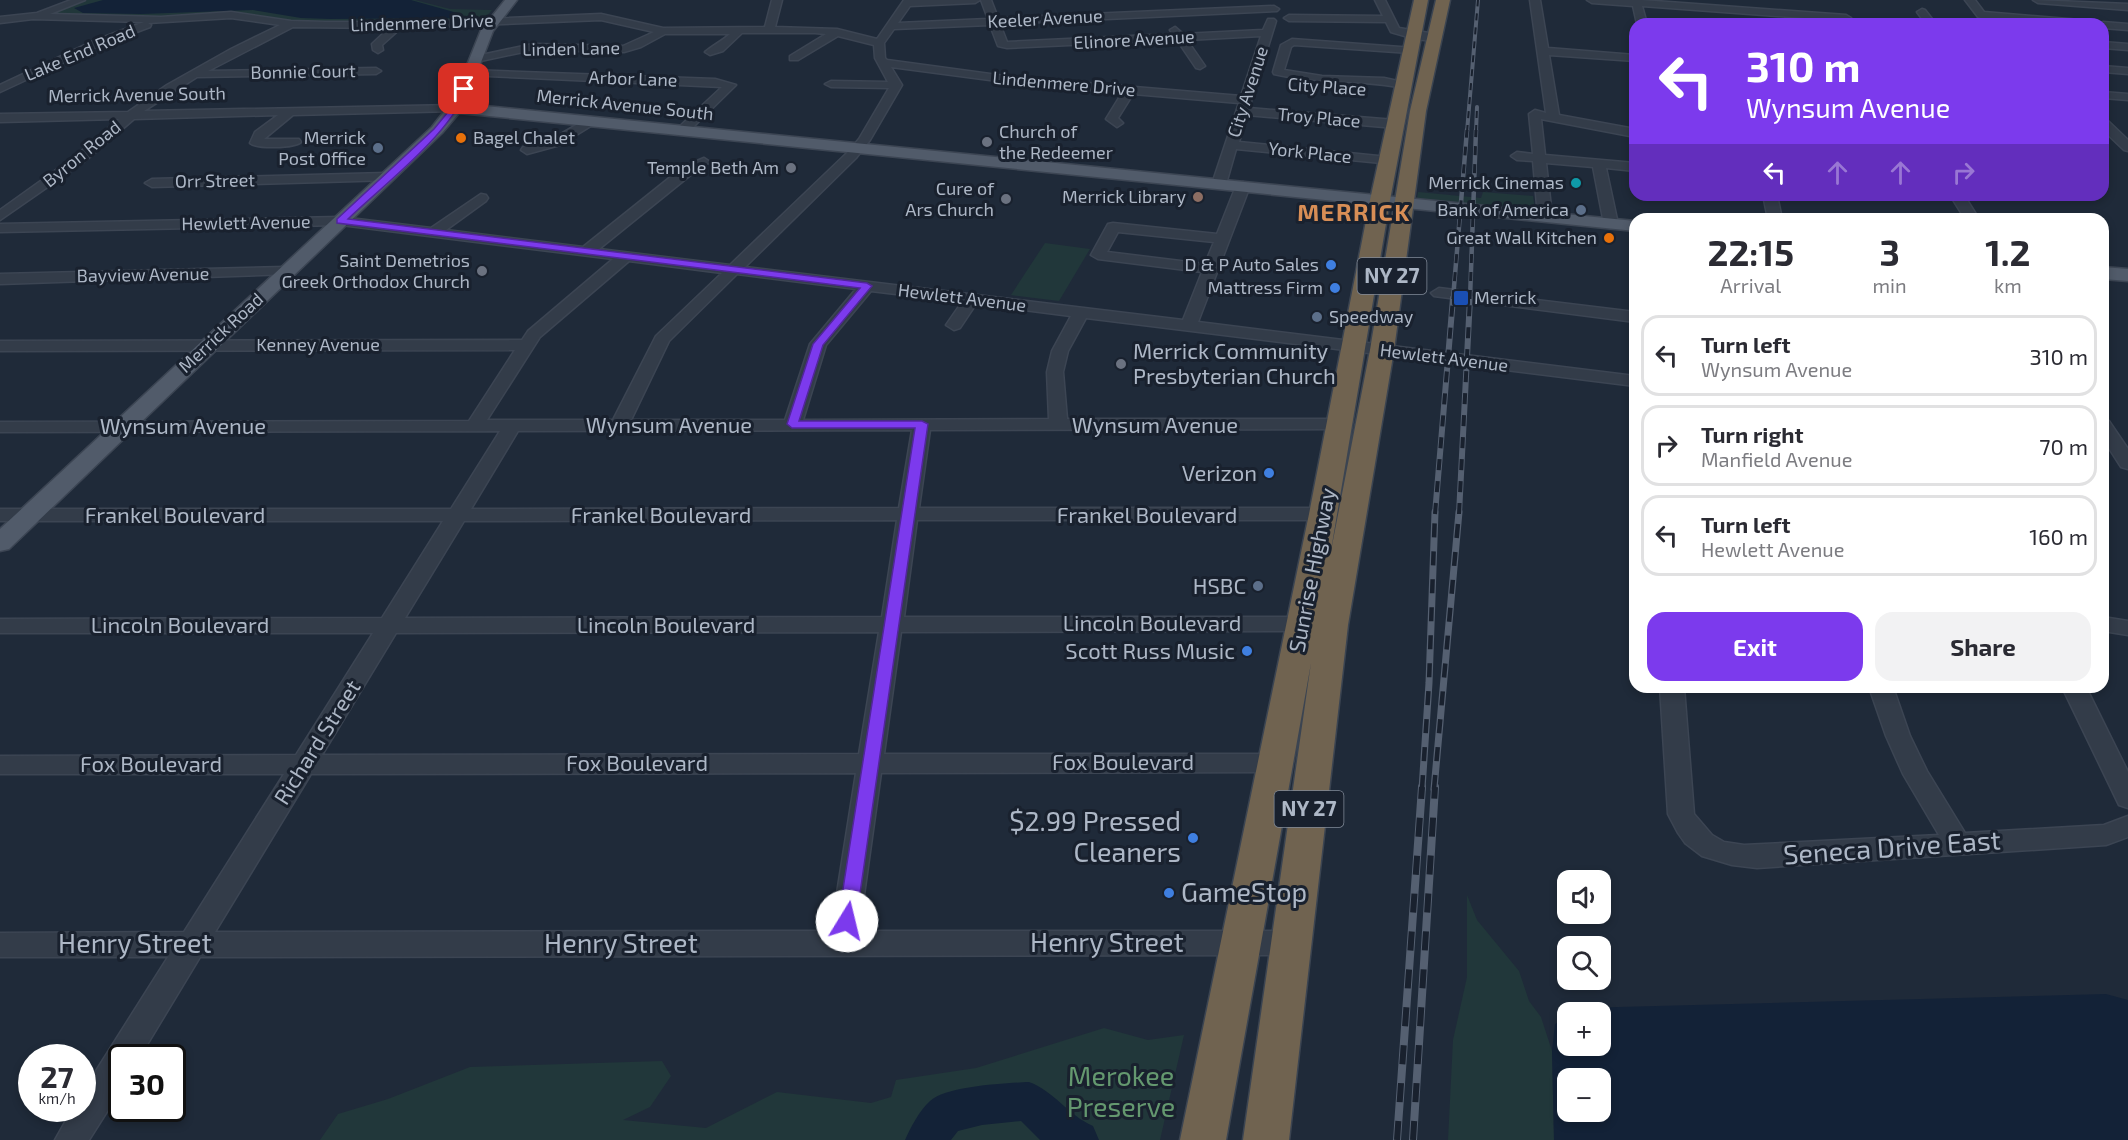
<!DOCTYPE html>
<meta charset="utf-8">
<style>
:root{--surface:#fff;--page:#f2f2f3;--text:#2b2b33;--muted:#7c7c81;--line:#e1e1e2;--accent:#7c3aed}
body{margin:0;font-family:"Exo 2",sans-serif;background:var(--page);color:var(--text);height:100vh;display:flex;flex-direction:column;font-size:22px;white-space:nowrap}
*{box-sizing:border-box;margin:0}
p{font-size:20px;color:var(--muted)}
.icon{flex:none;width:33px;height:33px;fill:none;stroke:currentColor;stroke-width:2;stroke-linecap:round;stroke-linejoin:round}
.map{position:relative;flex:1;overflow:hidden}
.panel{position:absolute;left:1629px;top:213px;width:480px;height:480px;display:flex;flex-direction:column;background:var(--surface);border-radius:18px;box-shadow:0 3px 9px #0003}
.panel>*{flex:none}
.top-card{position:absolute;left:1629px;top:18px;width:480px;height:183px;border-radius:18px;box-shadow:0 3px 9px #0003;background:#7c3aed;color:#fff;overflow:hidden}
.buttons{position:absolute;left:1557px;top:870px;display:grid;gap:12px}
.buttons a{display:grid;place-items:center;width:54px;height:54px;border-radius:12px;background:var(--surface);box-shadow:0 3px 9px #0003;font-size:30px}
.speed{position:absolute;left:18px;top:1044px;display:flex;gap:12px;font-size:30px;font-weight:700;text-align:center}
.speed>*{display:grid;place-content:center;width:78px;height:78px;border-radius:50%;background:var(--surface);box-shadow:0 3px 9px #0003;line-height:1}
.speed small{font-size:15px;font-weight:400}
.speed .limit{border:3px solid #111;border-radius:9px;background:#fff;color:#111}
.pin{position:absolute;display:grid;place-items:center;width:51px;height:51px;color:#fff;margin:-26px;border-radius:12px;box-shadow:0 3px 9px #0006}
.me{position:absolute;width:66px;margin:-33px;rotate:9deg;stroke-linejoin:round;filter:drop-shadow(0 0 4px #0008)}
.turn{display:flex;align-items:center;gap:21px;height:126px;padding:0 18px;font-size:27px}
.turn .icon{width:78px;height:78px;stroke-width:2.5}
.turn b{display:block;font-size:42px;line-height:51px}
.lanes{display:flex;align-items:center;height:57px;padding:0 18px;background:#0003;justify-content:center;gap:30px;direction:ltr}
.lanes .off{opacity:.35}
.eta{display:flex;justify-content:space-evenly;align-items:center;height:102px;text-align:center}
.eta b{font-size:36px;font-weight:700;line-height:42px}
.action{display:flex;gap:12px;margin-top:auto;padding:12px 18px}
.action a{flex:1;height:69px;border-radius:18px;background:var(--accent);color:#fff;font-size:24px;font-weight:700;line-height:69px;text-align:center}
.action a+a{background:var(--page);color:var(--text)}
ul{padding:0;list-style:none}
li{display:flex;align-items:center;gap:18px;height:81px;margin:0 12px 9px;padding:0 6px;border:3px solid var(--line);border-radius:18px}
li div{flex:1}
li b{display:block;font-size:22px}
li em{font-style:normal}
.map>svg:first-child{display:block}
.green{fill:#21373a}
.water{fill:#132237;fill-rule:evenodd}
.lines{fill:none;stroke-linecap:round;stroke-linejoin:round}
.river{fill:#132237;fill-rule:evenodd}
.minor-casing{stroke:#3c4553;stroke-width:3}
.major-casing{stroke:#3c4553;stroke-width:3}
.highway-casing{stroke:#3b4451;stroke-width:3}
.minor{fill:#333c49;fill-rule:evenodd}
.major{fill:#515b6a;fill-rule:evenodd}
.highway{fill:#706350;fill-rule:evenodd}
.rail-far4-casing{stroke:#556071;stroke-width:4}
.rail-far3-casing{stroke:#556071;stroke-width:4.5}
.rail-far2-casing{stroke:#556071;stroke-width:6}
.rail-far1-casing{stroke:#556071;stroke-width:7}
.rail-casing{stroke:#556071;stroke-width:8}
.rail-far4{stroke:#19212e;stroke-width:2;stroke-dasharray:7;stroke-linecap:butt}
.rail-far3{stroke:#19212e;stroke-width:3;stroke-dasharray:9;stroke-linecap:butt}
.rail-far2{stroke:#19212e;stroke-width:4;stroke-dasharray:11;stroke-linecap:butt}
.rail-far1{stroke:#19212e;stroke-width:4.5;stroke-dasharray:14;stroke-linecap:butt}
.rail{stroke:#19212e;stroke-width:6;stroke-dasharray:19;stroke-linecap:butt}
.route{fill:#7c3aed;stroke:#51269a;stroke-width:1.5}
.food-dot{fill:#e8710a;stroke:#19212e;stroke-width:2}
.worship-dot{fill:#6b7280;stroke:#19212e;stroke-width:2}
.service-dot{fill:#5c6f8a;stroke:#19212e;stroke-width:2}
.culture-dot{fill:#0f9aa8;stroke:#19212e;stroke-width:2}
.education-dot{fill:#8d6e63;stroke:#19212e;stroke-width:2}
.shop-dot{fill:#3f7fe0;stroke:#19212e;stroke-width:2}
.transit-dot{fill:#1a4fb4;stroke:#19212e;stroke-width:2}
.labels{text-anchor:middle;stroke-width:6;stroke-linejoin:round;paint-order:stroke}
.far-street-label{font-size:18px;fill:#adb7c6;stroke:#19212e}
.far-poi-label{font-size:18px;fill:#adb7c6;stroke:#19212e;text-anchor:end}
.shield{fill:#19212e;stroke:#818a98;stroke-width:1.5}
.shield-label{font-size:21px;font-weight:bold;fill:#adb7c6}
.poi-label{font-size:22px;fill:#adb7c6;stroke:#19212e;text-anchor:end}
.street-label{font-size:22px;fill:#adb7c6;stroke:#19212e}
.far-district-label{font-size:24px;font-weight:bold;letter-spacing:1.5px;fill:#d88e56;stroke:#19212e}
.near-poi-label{font-size:27px;fill:#adb7c6;stroke:#19212e;text-anchor:end}
.near-street-label{font-size:27px;fill:#adb7c6;stroke:#19212e}
.near-park-label{font-size:27px;fill:#64986f;stroke:#19212e}
</style>
<div class="map">
<svg width="2128" height="1140" viewBox="0 0 2128 1140">
<rect width="100%" height="100%" fill="#1f2a39"/>
<g class="green">
<path d="M87,0H415L450,9L492,10L482,22L304,24L240,13L155,18L47,14Z"/>
<path d="M1418,192L1481,198L1483,192L1533,196L1535,210L1417,198Z"/>
<path d="M1045,243L1090,249L1059,301L1011,295Z"/>
<path d="M1467,895L1477,920L1519,971L1529,1001L1541,1017L1552,1051L1554,1140H1448L1453,1040L1467,977Z"/>
<path d="M1104,1028L1148,1040L1184,1035L1160,1140H320L338,1114L388,1099L470,1067L662,1061L671,1076L650,1107L623,1120L706,1128L777,1092L871,1103L891,1097L896,1080L976,1068Z"/>
</g>
<g class="water">
<path d="M103,0H411L461,14L458,18L330,19L301,18L253,10L141,14L83,13L74,8Z"/>
<path d="M2106,994L2128,1000V1140H1554L1552,1051L1555,1024L1567,1017L1568,1046H1600V1012H1574L1580,1008ZM1568,1078H1600V1112H1568Z"/>
</g>
<g class="lines">
<path class="river" d="M1029,1082C1054,1091 1068,1115 1093,1126L1099,1140H1040L1021,1121L982,1125L958,1131L951,1140H905C911,1127 919,1111 930,1101C946,1086 1006,1083 1029,1082Z"/>
<g class="minor-casing">
<g id="minor">
<path d="M71,0H85L50,14L161,17L231,12L291,21L325,22H416L601,14L663,28L765,27L772,0H782L775,27L837,29L877,39L904,0H980L975,3L910,6L898,23L988,19L981,0H991L998,18L1274,6L1279,9L1277,11L1000,24L1007,42L1173,34L1170,30L1175,27L1183,34L1263,30L1268,19H1274L1276,21L1249,108L1395,120L1401,124L1395,128L1247,115L1239,142L1388,157L1394,161L1392,164L1236,149L1226,184L1219,188L1212,184L1239,103L1133,94L1118,118L1123,123L1117,127L1106,119L1122,93L1005,82L891,67L902,85L870,140L856,158L745,267L1183,320L1202,272L1098,259L1091,255L1108,224L1113,223L1217,234L1236,186L1243,182L1250,186L1198,322L1635,376V386L1086,318L1068,351L1063,372L1067,419H1339L1345,420L1348,424L1345,428L1339,429L930,430L919,508H1323L1330,510L1333,514L1330,518L1323,520H917L904,617H1314L1322,619L1325,624L1322,629L1314,631L901,632L884,754H1275L1284,756L1287,763L1284,770L1275,772L881,773L859,931H1292L1302,934L1306,943L1302,952L1292,955L200,957L139,1058H122V1088L89,1140H55L73,1108H82V1093L168,957H0V933L184,932L284,774H0V756L296,755L373,633H0V619L382,618L443,521H0V509H451L500,431L0,432V422L469,421L515,350L0,351V341L522,340L528,331L613,259L341,225L0,232V224L341,217L431,228L481,194L486,195L488,198L486,201L446,230L583,247L683,167L704,158L710,162L693,173L599,249L730,265L848,152L859,139L889,88L831,87L825,84L831,81L888,82L875,58L874,45L838,36L798,60H790V56L826,34L815,33H742L723,51L710,55L705,52C712,46 722,41 730,34H665L641,47L624,52L533,50L476,62L471,59L472,57L533,44L623,46L654,32L601,20L401,28L382,45L383,50L378,53L373,50L372,44L389,28L293,27L208,71L376,68L381,71L376,74L197,77L144,111L456,105L462,108L456,111L293,115L264,139H299L301,142C294,148 257,149 250,143L255,132L278,115L134,119L85,161L0,220V210L77,155L119,119L0,122V114L128,112L167,85L231,49L280,25L231,18L148,23L151,25L150,27L99,46L0,92V85L91,42L144,22L33,19L0,23V17L37,13ZM990,25L998,46L1007,48L1177,40L1196,68L1200,69L1205,66L1187,40L1261,36L1241,96L1005,76L887,60L885,58L884,43L894,29ZM1118,232L1214,242L1205,264L1107,252ZM629,261L722,273L656,336L613,420H487L540,337ZM737,274L856,289L810,344L785,420H631L669,341ZM871,291L962,302L946,325L954,330L960,328L976,304L1071,316L1052,351L1047,372L1049,419L803,420L826,345ZM912,430L899,508L471,509L518,431ZM897,520L882,617L405,618L464,521ZM879,632L859,754L322,755L396,633ZM856,773L831,931L215,932L311,774Z"/>
<path d="M1375,0H1385L1399,28L1435,34L1440,37C1429,45 1405,36 1391,32L1386,22L1289,21L1284,18L1289,15L1383,16Z"/>
<path d="M1530,0H1540L1548,48L1635,55V61L1549,55L1559,115L1635,129V137L1541,119L1545,155L1635,163V171L1606,168L1618,224L1616,227H1606L1604,224L1593,167L1546,163L1552,216L1545,220L1538,216L1533,161L1517,160L1511,156L1517,152L1533,154L1529,114L1535,110L1546,113Z"/>
<path d="M1587,0H1641L1846,15L1851,18L1846,21L1642,6L1647,24H1637L1633,6L1592,3Z"/>
<path d="M1965,0H1975L1984,12L2092,21L2097,24H2056L1981,18L1978,17Z"/>
<path d="M2033,0L2128,4V10L2038,3Z"/>
<path d="M1922,9L1925,10L1936,24H1926L1917,12Z"/>
<path d="M2103,22L2128,24V30L2103,28V24H2099Z"/>
<path d="M1292,39L1414,48L1415,50L1410,53L1294,45L1291,47L1284,70L1322,76L1384,78L1407,83L1409,85L1403,88C1361,79 1317,84 1274,74L1273,72L1281,45Z"/>
<path d="M2103,42L2128,44V50L2103,48Z"/>
<path d="M2103,66L2128,68V74L2103,72Z"/>
<path d="M470,70L715,79L736,85L687,133L683,134L677,130L679,127L722,87L466,75V71Z"/>
<path d="M2103,92L2128,94V100L2103,98Z"/>
<path d="M590,117L594,118V124L560,145L527,154L521,150L523,147L552,139Z"/>
<path d="M2103,119L2107,120L2128,140V151L2124,150L2103,130Z"/>
<path d="M387,173L392,174L394,177L392,180L152,187L145,183L152,179Z"/>
<path d="M1763,195H1777L1782,219H1768Z"/>
<path d="M1950,195H1964L1979,219H1965Z"/>
<path d="M286,267L291,268L293,271L291,274L0,284V274Z"/>
<path d="M1439,288L1635,312V322L1434,296L1431,293Z"/>
<path d="M2103,420L2109,421L2128,449V469L2121,467L2103,439Z"/>
<path d="M2103,617L2128,621V635L2103,631Z"/>
<path d="M1660,687H1684L1694,814L1712,835L1724,842L1744,845L1939,835L1903,774L1886,736L1869,687H1893L1910,736L1927,771L1965,833L2104,825L2128,816V837L2106,845L1757,868L1732,865L1702,856L1685,843L1678,833L1668,814Z"/>
<path d="M2062,687H2086L2128,772V808L2119,805Z"/>
</g>
</g>
<g class="major-casing">
<g id="major">
<path d="M505,0H517L493,31L465,104L1635,221V231L459,113L442,133L9,549L0,551V529L432,127L453,100L481,30Z"/>
<path d="M2103,267L2128,269V281L2103,279Z"/>
</g>
</g>
<g class="highway-casing">
<path id="highway" d="M1414,0H1428L1390,200L1330,556L1370,350L1410,111L1436,0H1450L1426,111L1394,350L1348,625L1289,1140H1243L1311,663L1226,1140H1180L1309,514L1370,200Z"/>
</g>
<use href="#minor" class="minor"/>
<use href="#major" class="major"/>
<use href="#highway" class="highway"/>
<g class="rail-far4-casing">
<g id="rail-far4">
<path d="M1467,132L1478,0"/>
<path d="M1476,132L1477,107"/>
</g>
</g>
<g class="rail-far3-casing">
<g id="rail-far3">
<path d="M1453,299L1467,130"/>
<path d="M1470,299L1476,130"/>
</g>
</g>
<g class="rail-far2-casing">
<g id="rail-far2">
<path d="M1435,514L1453,298"/>
<path d="M1459,514L1470,298"/>
</g>
</g>
<g class="rail-far1-casing">
<g id="rail-far1">
<path d="M1422,789L1429,683L1435,512"/>
<path d="M1434,789L1459,512"/>
</g>
</g>
<g class="rail-casing">
<g id="rail">
<path d="M1397,1140L1422,787"/>
<path d="M1413,1140L1435,787"/>
</g>
</g>
<use href="#rail-far4" class="rail-far4"/>
<use href="#rail-far3" class="rail-far3"/>
<use href="#rail-far2" class="rail-far2"/>
<use href="#rail-far1" class="rail-far1"/>
<use href="#rail" class="rail"/>
</g>
<path class="route" d="M462,87L468,89C446,138 387,182 348,219L867,283L872,286L823,345L799,421H922L928,424L856,921L853,926L847,928L840,926L838,921L915,428H792L787,424L813,344L860,288L337,223V219L434,129L452,107Z"/>
<g class="food-dot">
<circle cx="461" cy="138" r="6"/>
<circle cx="1609" cy="238" r="6"/>
</g>
<g class="worship-dot">
<circle cx="987" cy="142" r="6"/>
<circle cx="791" cy="168" r="6"/>
<circle cx="1006" cy="199" r="6"/>
<circle cx="482" cy="271" r="6"/>
<circle cx="1121" cy="364" r="6"/>
</g>
<g class="service-dot">
<circle cx="378" cy="148" r="6"/>
<circle cx="1581" cy="210" r="6"/>
<circle cx="1317" cy="317" r="6"/>
<circle cx="1258" cy="586" r="6"/>
</g>
<circle class="culture-dot" cx="1576" cy="183" r="6"/>
<circle class="education-dot" cx="1198" cy="197" r="6"/>
<g class="shop-dot">
<circle cx="1331" cy="265" r="6"/>
<circle cx="1335" cy="288" r="6"/>
<circle cx="1269" cy="473" r="6"/>
<circle cx="1247" cy="651" r="6"/>
<circle cx="1193" cy="838" r="6"/>
<circle cx="1169" cy="893" r="6"/>
</g>
<rect class="transit-dot" x="1453" y="290" width="16" height="16" rx="3"/>
<g class="labels">
<g class="far-street-label">
<text transform="translate(1045 19) rotate(-3)" y="6">Keeler Avenue</text>
<text transform="translate(422 23) rotate(-2)" y="6">Lindenmere Drive</text>
<text transform="translate(1134 40) rotate(-3)" y="6">Elinore Avenue</text>
<text transform="translate(571 49) rotate(-1)" y="6">Linden Lane</text>
<text transform="translate(80 53) rotate(-23)" y="6">Lake End Road</text>
<text transform="translate(303 72) rotate(-1)" y="6">Bonnie Court</text>
<text transform="translate(633 79) rotate(2)" y="6">Arbor Lane</text>
<text transform="translate(1064 84) rotate(5)" y="6">Lindenmere Drive</text>
<text transform="translate(1327 87) rotate(4)" y="6">City Place</text>
<text transform="translate(1248 92) rotate(-72)" y="6">City Avenue</text>
<text transform="translate(137 95) rotate(-1)" y="6">Merrick Avenue South</text>
<text transform="translate(625 105) rotate(6)" y="6">Merrick Avenue South</text>
<text transform="translate(1319 118) rotate(5)" y="6">Troy Place</text>
<text transform="translate(1310 153) rotate(6)" y="6">York Place</text>
<text transform="translate(82 154) rotate(-39)" y="6">Byron Road</text>
<text transform="translate(215 181) rotate(-1)" y="6">Orr Street</text>
<text transform="translate(246 223) rotate(-1)" y="6">Hewlett Avenue</text>
<text transform="translate(143 275) rotate(-1)" y="6">Bayview Avenue</text>
<text transform="translate(962 298) rotate(7)" y="6">Hewlett Avenue</text>
<text transform="translate(221 333) rotate(-43)" y="6">Merrick Road</text>
<text x="318" y="351">Kenney Avenue</text>
<text transform="translate(1444 358) rotate(7)" y="6">Hewlett Avenue</text>
</g>
<g class="far-poi-label">
<text x="999" y="138" text-anchor="start">Church of<tspan x="999" dy="21">the Redeemer</tspan></text>
<text x="366" y="144">Merrick<tspan x="366" dy="21">Post Office</tspan></text>
<text x="473" y="144" text-anchor="start">Bagel Chalet</text>
<text x="779" y="174">Temple Beth Am</text>
<text x="1564" y="189">Merrick Cinemas</text>
<text x="994" y="195">Cure of<tspan x="994" dy="21">Ars Church</tspan></text>
<text x="1186" y="203">Merrick Library</text>
<text x="1569" y="216">Bank of America</text>
<text x="1597" y="244">Great Wall Kitchen</text>
<text x="470" y="267">Saint Demetrios<tspan x="470" dy="21">Greek Orthodox Church</tspan></text>
<text x="1319" y="271">D &amp; P Auto Sales</text>
<text x="1323" y="294">Mattress Firm</text>
<text x="1474" y="304" text-anchor="start">Merrick</text>
<text x="1329" y="323" text-anchor="start">Speedway</text>
</g>
<g class="shield">
<rect x="1357.5" y="258" width="69" height="36" rx="4.5"/>
<rect x="1274.5" y="791" width="69" height="36" rx="4.5"/>
</g>
<g class="shield-label">
<text x="1392" y="283">NY 27</text>
<text x="1309" y="816">NY 27</text>
</g>
<g class="poi-label">
<text x="1133" y="359" text-anchor="start">Merrick Community<tspan x="1133" dy="25">Presbyterian Church</tspan></text>
<text x="1257" y="481">Verizon</text>
<text x="1246" y="594">HSBC</text>
<text x="1235" y="659">Scott Russ Music</text>
</g>
<g class="street-label">
<text x="669" y="433">Wynsum Avenue</text>
<text x="1155" y="433">Wynsum Avenue</text>
<text x="183" y="434">Wynsum Avenue</text>
<text x="175" y="523">Frankel Boulevard</text>
<text x="661" y="523">Frankel Boulevard</text>
<text x="1147" y="523">Frankel Boulevard</text>
<text transform="translate(1312 570) rotate(-79)" y="8">Sunrise Highway</text>
<text x="1152" y="631">Lincoln Boulevard</text>
<text x="180" y="633">Lincoln Boulevard</text>
<text x="666" y="633">Lincoln Boulevard</text>
<text transform="translate(317 742) rotate(-58)" y="8">Richard Street</text>
<text x="1123" y="770">Fox Boulevard</text>
<text x="637" y="771">Fox Boulevard</text>
<text x="151" y="772">Fox Boulevard</text>
</g>
<g class="far-district-label">
<text x="1354" y="221">MERRICK</text>
</g>
<g class="near-poi-label">
<text x="1181" y="831">$2.99 Pressed<tspan x="1181" dy="31">Cleaners</tspan></text>
<text x="1181" y="902" text-anchor="start">GameStop</text>
</g>
<g class="near-street-label">
<text transform="translate(1892 848) rotate(-4)" y="9">Seneca Drive East</text>
<text x="1107" y="952">Henry Street</text>
<text x="135" y="953">Henry Street</text>
<text x="621" y="953">Henry Street</text>
</g>
<g class="near-park-label">
<text x="1121" y="1086">Merokee<tspan x="1121" dy="31">Preserve</tspan></text>
</g>
</g>
</svg>
<div class="buttons">
<a><svg class="icon" aria-label="sound" viewBox="0 0 24 24"><path d="M4 9h4l5-4v14l-5-4H4zM17 9q2 3 0 6"/></svg></a>
<a><svg class="icon" aria-label="search" viewBox="0 0 24 24"><circle cx="10" cy="10" r="6"/><path d="M15 15l6 6"/></svg></a>
<a>+</a>
<a>−</a>
</div>
<div class="speed"><div>27<small>km/h</small></div><div class="limit">30</div></div>
<div class="pin" style="left:464px;top:89px;background:#d93025"><svg class="icon" aria-label="arrive" viewBox="0 0 24 24"><path d="M6 21V4h12l-3 4 3 4H6"/></svg></div>
<svg class="me" style="left:847px;top:921px" viewBox="-20 -20 40 40"><circle r="19" fill="#fff"/><path d="M0-13L10 11 0 6-10 11z" fill="#7c3aed"/></svg>
<div class="top-card">
<div class="turn"><svg class="icon" aria-label="left" viewBox="0 0 24 24"><path d="M17 20v-9H6M10 6l-5 5 5 5"/></svg><div><b>310 m</b>Wynsum Avenue</div></div>
<div class="lanes"><svg class="icon" aria-label="left" viewBox="0 0 24 24"><path d="M17 20v-9H6M10 6l-5 5 5 5"/></svg><svg class="icon off" aria-label="ahead" viewBox="0 0 24 24"><path d="M12 20V5M6 11l6-6 6 6"/></svg><svg class="icon off" aria-label="ahead" viewBox="0 0 24 24"><path d="M12 20V5M6 11l6-6 6 6"/></svg><svg class="icon off" aria-label="right" viewBox="0 0 24 24"><path d="M7 20v-9h11M14 6l5 5-5 5"/></svg></div>
</div>
<section class="panel">
<div class="eta">
<div><b>22:15</b><p>Arrival</p></div>
<div><b>3</b><p>min</p></div>
<div><b>1.2</b><p>km</p></div>
</div>
<ul>
<li><svg class="icon" aria-label="left" viewBox="0 0 24 24"><path d="M17 20v-9H6M10 6l-5 5 5 5"/></svg><div><b>Turn left</b><p>Wynsum Avenue</p></div><em>310 m</em></li>
<li><svg class="icon" aria-label="right" viewBox="0 0 24 24"><path d="M7 20v-9h11M14 6l5 5-5 5"/></svg><div><b>Turn right</b><p>Manfield Avenue</p></div><em>70 m</em></li>
<li><svg class="icon" aria-label="left" viewBox="0 0 24 24"><path d="M17 20v-9H6M10 6l-5 5 5 5"/></svg><div><b>Turn left</b><p>Hewlett Avenue</p></div><em>160 m</em></li>
</ul>
<div class="action"><a>Exit</a><a>Share</a></div>
</section>
</div>
